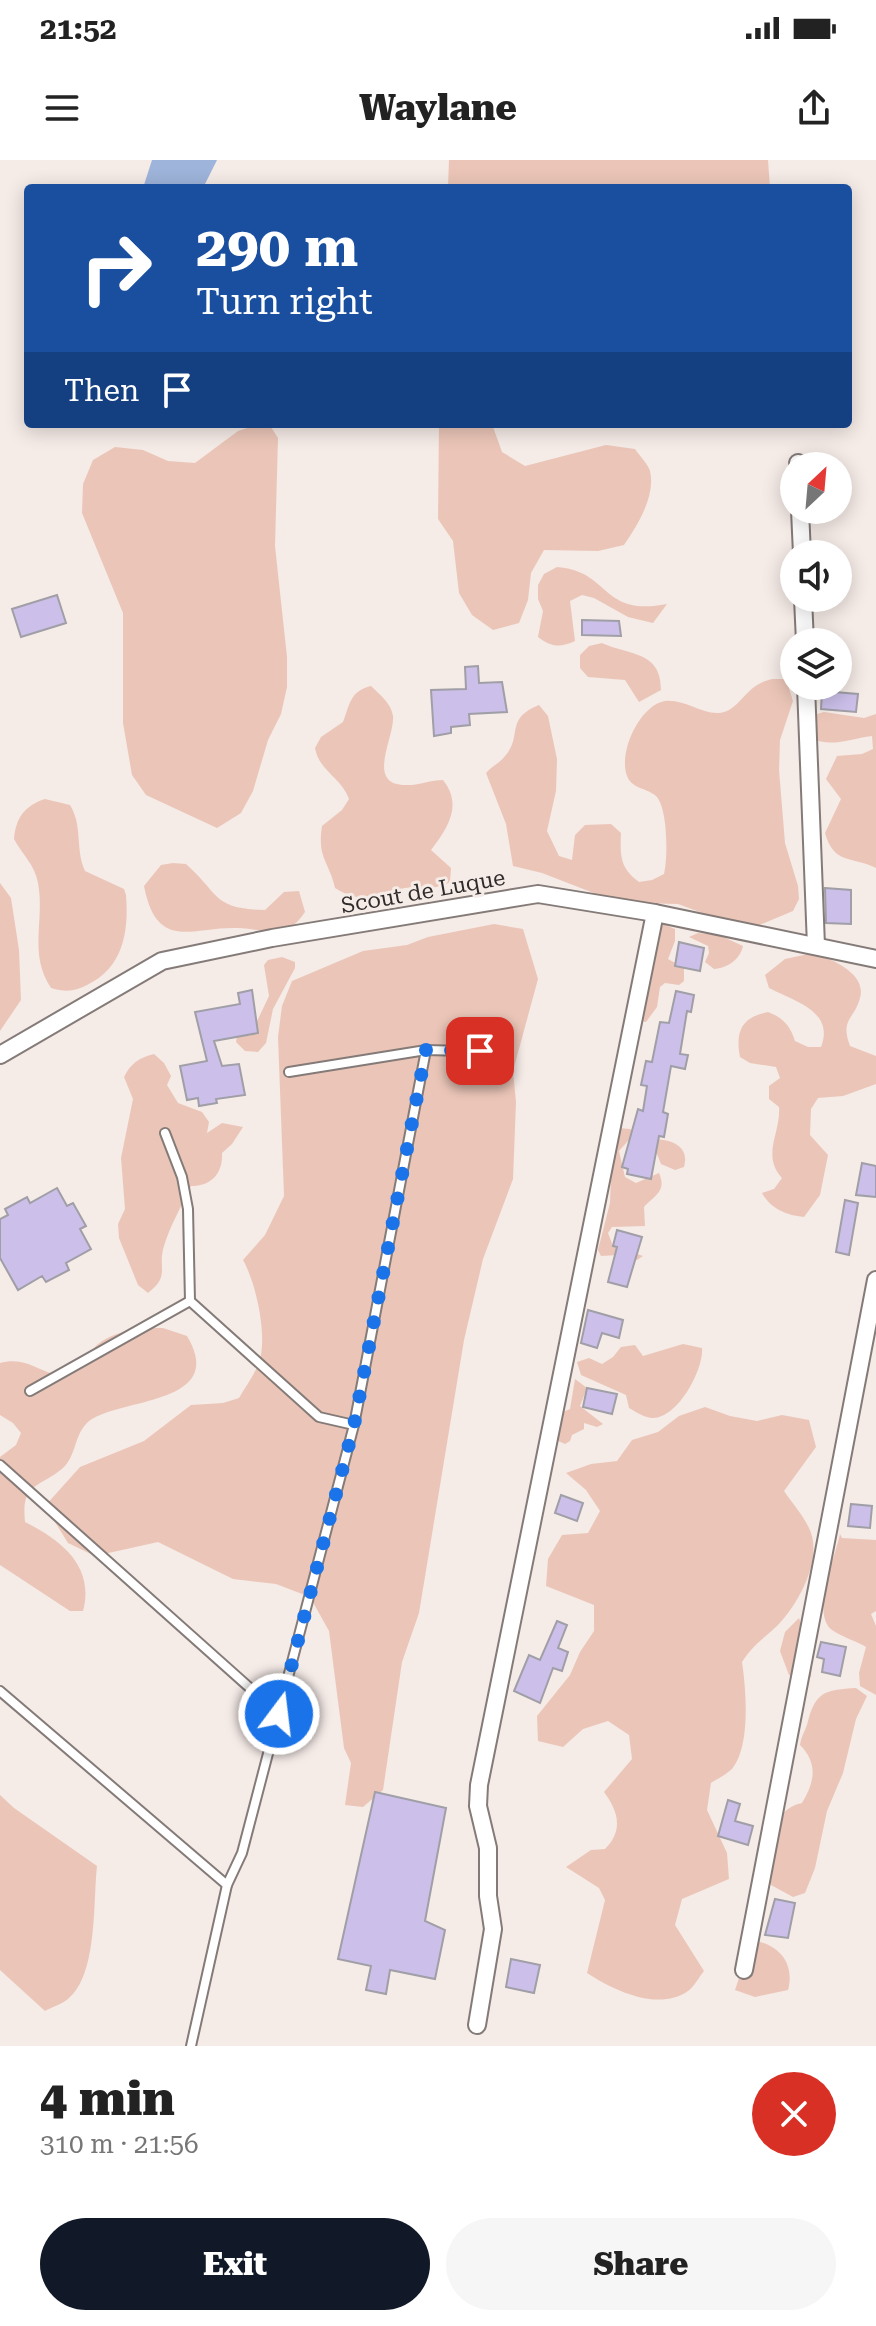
<!DOCTYPE html>
<meta charset="utf-8">
<style>
:root{--surface:#fff;--page:#f6f6f6;--text:#222;--muted:#767676;--accent:#111827}
body{margin:0;font-family:"Roboto Serif",serif;background:var(--page);color:var(--text);height:100vh;display:flex;flex-direction:column;font-size:30px;white-space:nowrap}
*{box-sizing:border-box;margin:0}
p{font-size:26px;color:var(--muted)}
.icon{flex:none;width:44px;height:44px;fill:none;stroke:currentColor;stroke-width:2;stroke-linecap:round;stroke-linejoin:round}
.map{position:relative;height:1886px;overflow:hidden}
.side{display:flex;flex-direction:column;background:var(--surface);flex:1}
.side>*{flex:none}
.banner{position:absolute;left:24px;top:24px;width:828px;height:244px;border-radius:8px;box-shadow:0 4px 20px #0003;background:#1a4fa0;color:#fff;overflow:hidden}
.needle{width:52px;rotate:26deg}
.tools{position:absolute;left:780px;top:292px;display:grid;gap:16px}
.tools a{display:grid;place-items:center;width:72px;height:72px;border-radius:50%;background:var(--surface);box-shadow:0 4px 20px #0003;font-size:40px}
.pin{position:absolute;display:grid;place-items:center;width:68px;height:68px;color:#fff;margin:-34px;border-radius:16px;box-shadow:0 4px 12px #0006}
.me{position:absolute;width:88px;margin:-44px;rotate:15deg;stroke-linejoin:round;filter:drop-shadow(0 0 6px #0008)}
.turn{display:flex;align-items:center;gap:28px;height:168px;padding:0 40px;font-size:36px}
.turn .icon{width:104px;height:104px;stroke-width:2.5}
.turn b{display:block;font-size:56px;line-height:68px}
.then{display:flex;align-items:center;height:76px;padding:0 40px;background:#0003;gap:16px;font-size:30px}
.round{display:grid;place-items:center;flex:none;width:84px;height:84px;border-radius:42px;background:var(--page)}
.summary{display:flex;align-items:center;justify-content:space-between;height:136px;padding:0 40px}
h1{font-size:48px;font-weight:800;line-height:60px}
.primary-button{display:flex;gap:16px;margin-top:auto;padding:16px 40px}
.primary-button a{flex:1;height:92px;border-radius:48px;background:var(--accent);color:#fff;font-size:32px;font-weight:800;line-height:92px;text-align:center}
.primary-button a+a{background:var(--page);color:var(--text)}
.status{display:flex;justify-content:space-between;align-items:center;height:56px;padding:0 40px;background:var(--surface);direction:ltr}
.status svg{height:22px;fill:currentColor}
header{display:flex;justify-content:space-between;align-items:center;height:104px;padding:0 40px;background:var(--surface);font-size:36px;font-weight:800}
.map>svg:first-child{display:block}
.green{fill:#ebc6b8}
.water{fill:#9eb4da}
.building{fill:#ccc0ea;stroke:#a09ea6;stroke-width:2}
.lines{fill:none;stroke-linecap:round;stroke-linejoin:round}
.service-casing{stroke:#847b78;stroke-width:12}
.minor-casing{stroke:#847b78;stroke-width:20}
.service{stroke:#fff;stroke-width:8}
.minor{stroke:#fff;stroke-width:16}
.route{stroke:#1a73e8;stroke-width:14;stroke-dasharray:0 25.2}
.labels{text-anchor:middle;stroke-width:6;stroke-linejoin:round;paint-order:stroke}
.street-label{font-size:22px;fill:#2f2b2a;stroke:#f5ebe7}
</style>
<div class="status"><b>21:52</b><svg viewBox="0 0 49 12"><path d="M0 12V9h3v3zM5 12V6h3v6zM10 12V3h3v9zM15 12V0h3v12zM26 1h20v11H26zM47 4h2v5h-2z"/></svg></div>
<header><svg class="icon" aria-label="menu" viewBox="0 0 24 24"><path d="M4 6h16M4 12h16M4 18h16"/></svg>Waylane<svg class="icon" aria-label="share" viewBox="0 0 24 24"><path d="M12 15V3M7 8l5-5 5 5M5 13v7h14v-7"/></svg></header>
<div class="map">
<svg width="876" height="1886" viewBox="0 0 876 1886">
<rect width="100%" height="100%" fill="#f5ebe7"/>
<g class="green">
<path d="M449,0H768L770,28H448Z"/>
<path d="M260,264H269L278,278L275,386L287,497V527L281,554L268,580L253,631L241,653L217,668L146,635L132,615L123,563V453L82,353L83,324L93,300L115,287L143,290L168,301L195,303L238,271Z"/>
<path d="M439,264H492L502,292L525,306L606,285L635,289C639,295 648,304 650,311C656,336 637,366 624,385L598,391L544,390L531,413L528,440L519,463L493,470L472,455L459,433L453,381L438,359Z"/>
<path d="M557,407C611,411 600,457 667,444L653,463L628,457L594,438L582,435L570,441L575,481C560,488 551,487 538,477L543,451L538,439V425L544,414Z"/>
<path d="M602,483C631,496 661,491 661,530L639,542L625,520L588,517L580,508V495L589,486Z"/>
<path d="M773,519H786L793,541L780,580L779,610L785,683L798,726L799,739L793,751L757,766L716,758L678,744L638,743L604,737L542,713L513,706L506,664L486,613C492,606 500,603 505,596C523,576 504,559 539,545L548,556L557,599L556,631L547,671L559,696L572,700L575,675L585,665L611,664L621,673C620,696 620,708 639,722L652,720L664,714C668,698 668,648 656,636C647,628 632,629 627,616C618,592 640,545 665,541C685,539 700,554 719,553C741,551 744,524 773,519Z"/>
<path d="M371,526C380,535 391,543 393,556C395,577 365,624 405,625C418,626 430,620 443,620C463,645 448,668 431,690L451,708L450,722C434,731 422,726 405,728C375,732 366,747 335,728C329,701 317,699 322,666L342,650L349,639C341,617 319,611 315,588L321,577L343,562C350,544 350,531 371,526Z"/>
<path d="M824,552L864,558L876,554V708C852,696 834,705 825,673L841,639L826,619L837,596L862,594L873,589L872,576C849,579 832,588 810,578V556Z"/>
<path d="M45,639L70,645C83,666 75,689 85,711L124,729L126,735C129,772 123,808 87,825C74,832 65,832 51,828C28,794 45,760 38,723C35,705 22,694 14,679C16,658 24,646 45,639Z"/>
<path d="M173,703L186,704C220,734 212,749 265,750L284,732L299,731L305,752C284,783 268,769 238,768C193,766 157,793 144,726L161,705Z"/>
<path d="M0,723L11,738L19,790L21,840L0,871Z"/>
<path d="M494,764L523,769L538,819L513,911L516,942L513,1019L483,1099L464,1180L419,1453L402,1502L383,1630L363,1647L345,1645L351,1603L344,1588L329,1471L310,1437L276,1424L233,1419L158,1382L95,1396L68,1383L45,1346L80,1307L144,1281L191,1245L223,1243L239,1238C246,1226 256,1213 260,1199C267,1174 256,1123 243,1100L265,1075L284,1036L278,877L282,846L292,821L363,791L407,785L428,777Z"/>
<path d="M663,764L675,769V781L668,799L684,808V821L679,825L665,823L660,827L657,847L646,862L639,861L657,767Z"/>
<path d="M698,773L719,775L743,786C740,800 727,808 714,809L705,802L709,793L708,786L689,777Z"/>
<path d="M813,793C831,799 867,813 860,838C854,860 840,859 850,886L876,896V924L843,936L818,938L811,949L810,975L828,995L820,1035L804,1057C786,1055 771,1049 762,1033L774,1029L782,1018C761,995 781,973 779,947L769,939V926L780,918L776,907L750,903L740,897C735,871 742,857 768,852C783,858 790,865 795,881L808,887H821C835,851 794,841 769,828L765,815L785,799Z"/>
<path d="M282,797L295,802V808L273,849L266,883L258,892L245,891L236,882L237,876L244,873L250,876L269,836L264,805L268,800Z"/>
<path d="M154,894L164,903L171,916L167,925L178,943L202,952L209,962L207,973L222,963L243,967L232,984L222,993C223,1013 212,1026 191,1026C182,1045 170,1066 164,1086C157,1108 171,1115 148,1133L138,1125L119,1078L118,1064L125,1049L121,998L133,939L124,917C131,903 139,898 154,894Z"/>
<path d="M618,968L630,969L635,973L619,991L625,1017L636,1023L659,1013C667,1031 655,1035 644,1047L645,1066L612,1067L608,1073L613,1086L643,1096L637,1100L618,1095L601,1096L598,1090L610,1043L612,988Z"/>
<path d="M651,979C670,979 690,985 684,1007L675,1010L661,1004Z"/>
<path d="M137,1168H163L187,1176C230,1248 111,1237 86,1264C74,1277 76,1296 63,1308C38,1329 21,1322 25,1362C61,1380 95,1406 83,1451H70L0,1405V1297L16,1285L21,1273L13,1263L0,1255V1203C30,1195 45,1219 66,1214C83,1211 86,1196 97,1185C108,1175 124,1172 137,1168Z"/>
<path d="M683,1184L702,1188C704,1209 678,1258 653,1258C645,1258 636,1252 629,1248L626,1235L581,1215L577,1202L589,1198L602,1204L613,1197L621,1187L635,1185L643,1196Z"/>
<path d="M575,1219L587,1228L580,1246L603,1264L597,1267L584,1263V1269L572,1275L570,1281L565,1284L547,1276L558,1254L570,1249Z"/>
<path d="M705,1247L730,1256L757,1261L782,1255L809,1260L816,1287L784,1331C792,1343 803,1355 809,1368C824,1398 798,1445 777,1466C762,1480 754,1484 742,1502C746,1529 751,1586 732,1609C727,1614 717,1619 711,1623L707,1650L727,1693L729,1719L682,1739L675,1765L704,1811C699,1817 694,1827 688,1831C658,1852 613,1830 587,1813L605,1740L599,1728L566,1707L591,1690L605,1689C624,1670 618,1651 604,1632L632,1599L629,1575L608,1561L583,1569L563,1587L538,1581L537,1556L570,1515L580,1492L594,1471V1445L546,1426L548,1399L562,1375L588,1373L600,1351L586,1330L566,1313L591,1304L617,1301L632,1280L658,1272L679,1256Z"/>
<path d="M840,1374L842,1378L876,1380V1451L871,1454L876,1466V1535L860,1526L859,1513L866,1487C856,1481 842,1477 832,1470C811,1453 835,1398 840,1374Z"/>
<path d="M799,1458L812,1496L811,1517L789,1515L780,1491L785,1472Z"/>
<path d="M856,1528L867,1536L856,1559L843,1613L827,1651L815,1708L805,1733L793,1737L771,1725L765,1714C772,1686 770,1649 802,1643C815,1622 818,1603 800,1585C801,1576 806,1570 808,1561C816,1531 826,1530 856,1528Z"/>
<path d="M0,1635L14,1648L97,1706C93,1741 98,1815 68,1839C62,1844 52,1847 45,1851L0,1810Z"/>
<path d="M756,1781C780,1786 795,1804 788,1830L755,1837L735,1830L739,1818L752,1813L753,1807L738,1787Z"/>
</g>
<path class="water" d="M152,0H217L203,28H143Z"/>
<g class="building">
<path d="M57,435L66,463L21,477L12,449Z"/>
<path d="M582,460L619,461L621,476L582,475Z"/>
<path d="M478,506L479,523L502,522L507,552L469,554L470,565L451,567V573L434,576L431,530L466,529L465,507Z"/>
<path d="M822,531L858,534L856,552L821,549Z"/>
<path d="M825,728L851,730V764L826,763Z"/>
<path d="M679,782L704,788L700,811L675,806Z"/>
<path d="M252,830L258,873L214,881L222,906L239,904L245,935L216,939L217,943L199,946L198,938L187,940L180,906L207,901L195,852L240,844L238,833Z"/>
<path d="M676,831L694,835L691,852L687,851L680,894L688,895L685,909L671,906L663,952L668,954L664,977L659,976L651,1019L627,1014L628,1009L622,1007L638,949L643,951L647,926L641,925L646,901L652,902L660,862L669,863Z"/>
<path d="M862,1003L876,1006V1037L856,1035Z"/>
<path d="M57,1028L67,1046L73,1043L86,1066L80,1069L91,1089L66,1103L69,1110L46,1122L42,1116L18,1130L0,1098V1059L8,1055L5,1049L27,1037L30,1043Z"/>
<path d="M845,1040L858,1043L849,1095L836,1092Z"/>
<path d="M617,1070L642,1077L627,1127L608,1122L617,1087L613,1086Z"/>
<path d="M588,1150L623,1160L619,1178L602,1173L597,1188L581,1183Z"/>
<path d="M587,1228L617,1234L612,1254L583,1247Z"/>
<path d="M561,1335L583,1343L577,1361L555,1353Z"/>
<path d="M851,1344L872,1346L870,1368L848,1366Z"/>
<path d="M557,1461L567,1465L558,1488L568,1492L562,1511L553,1508L540,1543L514,1531L529,1495L540,1500Z"/>
<path d="M821,1482L846,1487L840,1516L822,1512L824,1499L817,1497Z"/>
<path d="M375,1632L446,1648L425,1761L445,1770L435,1819L390,1810L386,1834L366,1830L371,1806L338,1799Z"/>
<path d="M728,1640L740,1644L735,1661L753,1666L748,1685L718,1676Z"/>
<path d="M775,1739L795,1743L788,1778L765,1775Z"/>
<path d="M511,1799L540,1805L534,1833L506,1827Z"/>
</g>
<g class="lines">
<g class="service-casing">
<g id="service">
<path d="M289,912L426,890"/>
<path d="M165,973L182,1017L188,1049L190,1141"/>
<path d="M30,1231L190,1141L319,1257L354,1265"/>
<path d="M0,1305L279,1554"/>
<path d="M0,1531L227,1725"/>
<path d="M191,1886L227,1725L242,1693L354,1265L426,890L507,892"/>
</g>
</g>
<g class="minor-casing">
<g id="minor">
<path d="M798,303L799,306"/>
<path d="M800,350L802,394"/>
<path d="M803,438L805,482"/>
<path d="M806,526L816,786"/>
<path d="M0,895L162,801L272,778L538,734L655,753L876,799"/>
<path d="M744,1810L876,1120"/>
<path d="M477,1865L493,1769L488,1736V1688L478,1646L479,1625L655,753"/>
</g>
</g>
<use href="#service" class="service"/>
<use href="#minor" class="minor"/>
</g>
<g class="lines">
<path class="route" d="M279,1554L354,1265L426,890L480,891"/>
</g>
<g class="labels">
<g class="street-label">
<text transform="translate(423 731) rotate(-10)" y="8">Scout de Luque</text>
</g>
</g>
</svg>
<div class="tools">
<a><svg class="needle" viewBox="-14 -14 28 28"><path d="M0-13l5 13h-10z" fill="#e53935"/><path d="M0 13l5-13h-10z" fill="#767676"/></svg></a>
<a><svg class="icon" aria-label="sound" viewBox="0 0 24 24"><path d="M4 9h4l5-4v14l-5-4H4zM17 9q2 3 0 6"/></svg></a>
<a><svg class="icon" aria-label="layers" viewBox="0 0 24 24"><path d="M12 4l9 5-9 5-9-5zM3 14l9 5 9-5"/></svg></a>
</div>
<div class="pin" style="left:480px;top:891px;background:#d93025"><svg class="icon" aria-label="arrive" viewBox="0 0 24 24"><path d="M6 21V4h12l-3 4 3 4H6"/></svg></div>
<svg class="me" style="left:279px;top:1554px" viewBox="-20 -20 40 40"><circle r="17" fill="#1a73e8" stroke="#fff" stroke-width="3"/><path d="M0-11L8 9 0 5-8 9z" fill="#fff"/></svg>
<div class="banner">
<div class="turn"><svg class="icon" aria-label="right" viewBox="0 0 24 24"><path d="M7 20v-9h11M14 6l5 5-5 5"/></svg><div><b>290 m</b>Turn right</div></div>
<div class="then">Then<svg class="icon" aria-label="arrive" viewBox="0 0 24 24"><path d="M6 21V4h12l-3 4 3 4H6"/></svg></div>
</div>
</div>
<section class="side">
<div class="summary"><div><h1>4 min</h1><p>310 m · 21:56</p></div><a class="round" style="background:#d93025;color:#fff"><svg class="icon" aria-label="close" viewBox="0 0 24 24"><path d="M6 6l12 12M18 6L6 18"/></svg></a></div>
<div class="primary-button"><a>Exit</a><a>Share</a></div>
</section>
